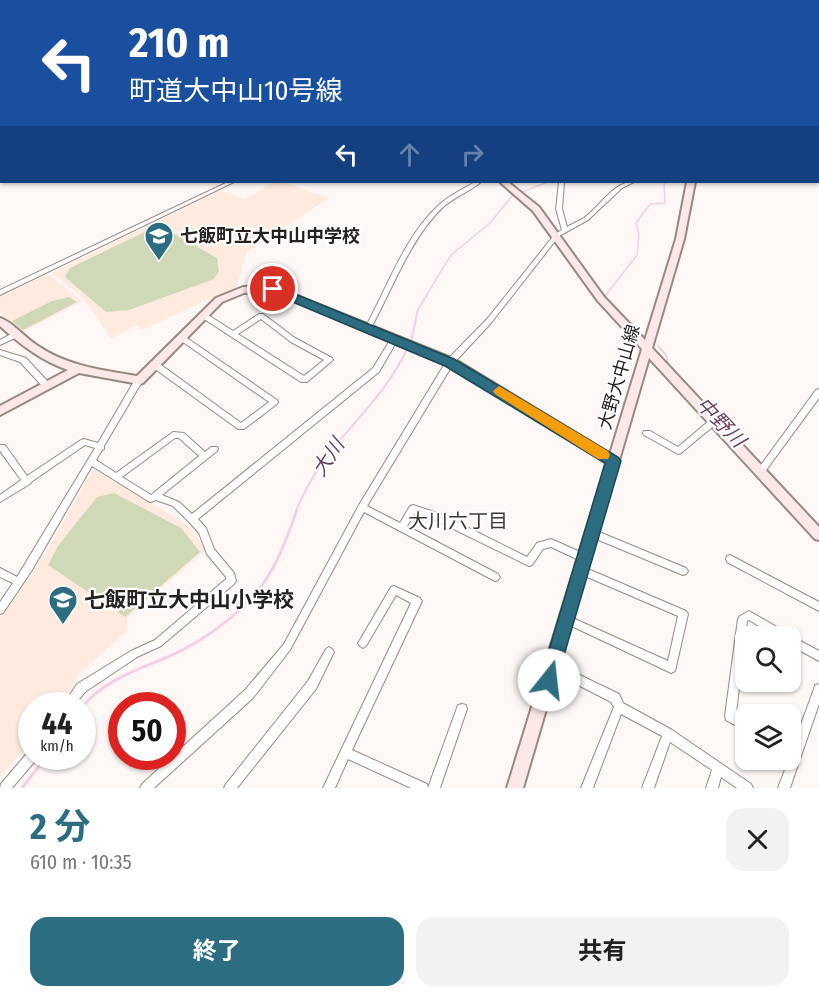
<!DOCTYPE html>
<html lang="ja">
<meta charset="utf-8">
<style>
:root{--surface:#fff;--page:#f2f2f2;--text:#222;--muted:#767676;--accent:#2d6d82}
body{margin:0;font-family:"Fira Sans Condensed","Noto Sans JP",sans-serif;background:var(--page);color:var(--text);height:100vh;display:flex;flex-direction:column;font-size:22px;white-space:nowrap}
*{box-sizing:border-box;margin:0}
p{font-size:20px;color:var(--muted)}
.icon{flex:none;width:33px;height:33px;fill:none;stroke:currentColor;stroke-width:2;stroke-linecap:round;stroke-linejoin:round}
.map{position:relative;height:788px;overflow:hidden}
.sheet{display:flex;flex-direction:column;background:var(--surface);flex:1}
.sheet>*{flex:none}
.hud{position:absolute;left:0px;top:0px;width:819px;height:183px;box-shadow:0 2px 4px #0004;background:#1a4fa0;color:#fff;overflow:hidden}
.controls{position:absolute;left:735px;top:626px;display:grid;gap:12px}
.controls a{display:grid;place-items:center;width:66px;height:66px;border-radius:12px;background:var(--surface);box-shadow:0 2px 4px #0004;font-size:30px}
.speed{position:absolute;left:18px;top:692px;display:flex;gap:12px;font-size:30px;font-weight:700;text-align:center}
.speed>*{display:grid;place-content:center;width:78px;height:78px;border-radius:50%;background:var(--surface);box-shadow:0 2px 4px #0004;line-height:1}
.speed small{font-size:15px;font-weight:400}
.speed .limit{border:9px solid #d22;background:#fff;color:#111}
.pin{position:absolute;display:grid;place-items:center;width:51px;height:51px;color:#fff;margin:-26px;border:3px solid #fff;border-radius:50%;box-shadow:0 2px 6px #0007}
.me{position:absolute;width:66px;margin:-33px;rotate:16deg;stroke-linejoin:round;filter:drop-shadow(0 0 4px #0008)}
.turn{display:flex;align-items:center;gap:21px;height:126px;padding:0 30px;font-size:27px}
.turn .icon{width:78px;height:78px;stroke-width:2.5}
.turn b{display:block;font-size:42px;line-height:51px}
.lanes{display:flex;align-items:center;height:57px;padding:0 30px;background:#0003;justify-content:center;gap:30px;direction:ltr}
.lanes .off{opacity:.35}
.round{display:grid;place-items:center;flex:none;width:63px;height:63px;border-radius:18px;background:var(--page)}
.overview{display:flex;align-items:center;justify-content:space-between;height:102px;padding:0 30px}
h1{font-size:36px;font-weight:700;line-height:45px;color:var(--accent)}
.primary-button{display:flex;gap:12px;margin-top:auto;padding:12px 30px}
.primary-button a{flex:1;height:69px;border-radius:18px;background:var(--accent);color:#fff;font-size:24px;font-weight:700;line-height:69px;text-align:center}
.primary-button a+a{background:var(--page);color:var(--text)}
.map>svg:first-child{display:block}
.built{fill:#ffeadf}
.green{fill:#cfd9b8}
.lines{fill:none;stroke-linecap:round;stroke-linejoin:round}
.stream-far2{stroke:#f3d0e4;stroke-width:1.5}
.stream-far1{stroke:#f3d0e4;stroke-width:2}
.stream{stroke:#f3d0e4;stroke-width:3}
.street-casing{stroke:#968a83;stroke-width:2}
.secondary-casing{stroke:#968a83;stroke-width:4}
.highway-casing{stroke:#d4d3d2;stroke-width:2}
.street{fill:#fff;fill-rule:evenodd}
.secondary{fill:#fce8e8;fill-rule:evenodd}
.highway{fill:#f5b2b4;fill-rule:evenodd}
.route{fill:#2d6d82;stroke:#1d4754;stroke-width:1.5}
.slow{fill:#f59e0b}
.labels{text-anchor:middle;stroke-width:4.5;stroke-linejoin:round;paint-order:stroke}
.poi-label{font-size:18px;font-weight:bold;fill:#26211e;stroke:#fff;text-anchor:start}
.street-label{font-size:18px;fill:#26211e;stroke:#fff}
.water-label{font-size:20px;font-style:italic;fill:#6d3f5c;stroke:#fff}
.neighbourhood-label{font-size:20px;fill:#403630;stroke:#fff}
.near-poi-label{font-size:21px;font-weight:bold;fill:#26211e;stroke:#fff;text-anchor:start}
</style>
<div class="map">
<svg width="819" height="788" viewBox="0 0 819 788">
<rect width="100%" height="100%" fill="#fdf8f5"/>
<g class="built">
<path d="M273,182H283L329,198L247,252L236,287L142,330L137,325L111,338L84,299L52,273L221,190L245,199Z"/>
<path d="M44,276H50L82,301L21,333L0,313V298Z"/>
<path d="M98,470L187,525L207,549L127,618V631L80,673L61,705H32L31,742L0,777V617L44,556L92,471Z"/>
</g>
<g class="green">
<path d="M159,225L217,258L219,271L214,279L129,310L106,312L65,277L70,268Z"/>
<path d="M69,297L77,302L23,330L12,321L52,301Z"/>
<path d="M114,493L181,528L200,552L125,617L48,565L58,546L97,497Z"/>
</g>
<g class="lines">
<g class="stream-far2">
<path d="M426,296L451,255L490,223L512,196L548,182"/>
<path d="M605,296L637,255L639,235L636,223L650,204L665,203L664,182"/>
</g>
<g class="stream-far1">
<path d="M621,315L638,328"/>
<path d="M411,342L418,309L427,295"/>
<path d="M658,346L666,355L669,367"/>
<path d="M737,439L761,464"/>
<path d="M769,473L788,494"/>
<path d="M296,511C323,442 379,411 408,347"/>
</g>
<g class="stream">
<path d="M82,707C105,680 136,670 168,657C206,640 249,609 270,573C282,554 289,531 297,510"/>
<path d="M22,788L47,756"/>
</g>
<g class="street-casing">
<g id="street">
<path d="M62,0H68L66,2H59Z"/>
<path d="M264,0H269L267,2H261Z"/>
<path d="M315,0H321L324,2H317Z"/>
<path d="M374,0L384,2H377Z"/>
<path d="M527,0H531L530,2H525Z"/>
<path d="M759,0H763L762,2H758Z"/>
<rect x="0" y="21" width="2" height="3"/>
<rect x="0" y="69" width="2" height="3"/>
<rect x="818" y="111" width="1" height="3"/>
<path d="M818,147L819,148V152L818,151Z"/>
<path d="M228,182H234L0,295V290Z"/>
<path d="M475,182H481C469,192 454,197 442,208C409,241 393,288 371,328L370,330H366L365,328C387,288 405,235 440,204C450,195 463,189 475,182Z"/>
<path d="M559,182H564L562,209L567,227C572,224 579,221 584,218C599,207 615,180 634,182L622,188L588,220L559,236L491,323L453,364L367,506L400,523L410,506L413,505L441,514L527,557L537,543L551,539L587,555L588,558L587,561L584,562L581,561L551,547L543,549L532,565L529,566L435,520L415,513L407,526L498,574L500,577L498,580L495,581L364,512L290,650L253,698L154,788H140L142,784L245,690L284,644L359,505L447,360L487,319L555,234L562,230L556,209Z"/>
<path d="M201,313H205L233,331L259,314H263L295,338L332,358L333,360L307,382H301L201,317L200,315ZM261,319L291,342L324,360L304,376L238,334Z"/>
<path d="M13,333H17L18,335L17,337L0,345V340Z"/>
<path d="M180,336H184L277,400L278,402L277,404L244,429H238L151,366L150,364L151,362H157L241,423L269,402L180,340L179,338Z"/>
<path d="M392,337H396L398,339L379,372L198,519L206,528L214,549L234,573L236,581L234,584L161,646L137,657L85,692L74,705H63L77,684L131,651L155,640L226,579V577L207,554L199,533L189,522L173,506L156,500L151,502L148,501L92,466L32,570L3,613L0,614V602L13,583L0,577V568L17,577L95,448L85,445L31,482L30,484L0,502V495L21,480L0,451V445H5L27,476L81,440L84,439L98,443L136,378H142L143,380L104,446V449L102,450L96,460L116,473L173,432L184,433L205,452L211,447H217L218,449L217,451L162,495L179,502L192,514L373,368ZM175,438H179L199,456L151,495L122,477Z"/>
<path d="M0,350L26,358L50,384L51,386L50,388H44L20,362L0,355Z"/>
<path d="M819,389V398L764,473L761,474L758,473L757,471L758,469L816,390Z"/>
<path d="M713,419L716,420L717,422L716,424L681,453L678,454L644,435L643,433L644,431H650L678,447L710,420Z"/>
<path d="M592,529L686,568L688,571L686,574L683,575L589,536L588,533L589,530Z"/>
<path d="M730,555L819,602V611L727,562L726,559L727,556Z"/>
<path d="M581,566L686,611L688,614L675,671L671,673L667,671L563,622L561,619L563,616L566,615L668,661L678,616L578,573L576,570L578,567Z"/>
<path d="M394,586L420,598L422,601L352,750L427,784L428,788L458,705L462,704L466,705L467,709L440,788H411L348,759L335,788H323L411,603L396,595L366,646L363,648L360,646L358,643L360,640L391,587Z"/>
<path d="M749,611L787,633L789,636L790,635L793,637L819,651V661L790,645V636H775L749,620L747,621L736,713L746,720V731L726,720L725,716L738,619L740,616Z"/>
<path d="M329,647L332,649L334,652L316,689L237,788H224L226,784L308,681L326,649Z"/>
<path d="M553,662L619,694L623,703L672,730L751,784L753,788H737L721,777L718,788H706L712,770L670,742L654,788H642L662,736L621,714L593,788H581L614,707L611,702L549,670L548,667L549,664Z"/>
<path d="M819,684V704L790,788H778L789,759H790V754L814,689L815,685Z"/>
<path d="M32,751V756H37L36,760L12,788H0L1,784L28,752Z"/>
</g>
</g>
<g class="secondary-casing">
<g id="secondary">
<path d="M187,0L197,2H189Z"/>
<rect x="0" y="66" width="2" height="4"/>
<path d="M500,182H508L539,207L604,297L645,340L676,239L687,182H695L684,239L652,348L819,527V540L815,539L649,358L523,788H507L607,463L446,365L272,292L244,293L222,302L143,383L139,384L79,373L0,415V406L68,370C42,361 21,345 0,326V318C14,323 25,338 38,346C67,366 102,370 137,376L216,298L243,287L273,286L454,359L610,454L642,349L598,301L533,211Z"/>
</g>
</g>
<g class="highway-casing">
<g id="highway">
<path d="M338,0L350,2H339Z"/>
<path d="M818,114L819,115V121L818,120Z"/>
<rect x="818" y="127" width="1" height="6"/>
<rect x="818" y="139" width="1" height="6"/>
</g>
</g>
<use href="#street" class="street"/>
<use href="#secondary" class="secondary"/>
<use href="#highway" class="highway"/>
</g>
<path class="route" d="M273,285L454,359L618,457L621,461L555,686L549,689L542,686L540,680L605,463L445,366L269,292V286Z"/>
<path class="slow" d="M499,386L608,451L610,455L608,459H598L495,394L493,391Z"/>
<defs>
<g id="school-pin" transform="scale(1.5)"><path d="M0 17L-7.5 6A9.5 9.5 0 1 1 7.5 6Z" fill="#2d6d82" stroke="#fff"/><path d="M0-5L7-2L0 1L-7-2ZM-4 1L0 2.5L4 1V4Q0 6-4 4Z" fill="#fff"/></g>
</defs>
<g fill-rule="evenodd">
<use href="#school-pin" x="159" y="236"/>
<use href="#school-pin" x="63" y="600"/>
</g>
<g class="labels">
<g class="poi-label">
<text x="180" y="242">七飯町立大中山中学校</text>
</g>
<g class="street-label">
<text transform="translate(619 377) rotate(-74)" y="6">大野大中山線</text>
</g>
<g class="water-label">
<text transform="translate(721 422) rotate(46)" y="7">中野川</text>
<text transform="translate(328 457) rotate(-56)" y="7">大川</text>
</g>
<g class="neighbourhood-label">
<text x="458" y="528">大川六丁目</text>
</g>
<g class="near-poi-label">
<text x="84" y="607">七飯町立大中山小学校</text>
</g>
</g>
</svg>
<div class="controls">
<a><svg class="icon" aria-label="search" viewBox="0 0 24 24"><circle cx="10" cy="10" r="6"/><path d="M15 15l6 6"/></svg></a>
<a><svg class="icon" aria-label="layers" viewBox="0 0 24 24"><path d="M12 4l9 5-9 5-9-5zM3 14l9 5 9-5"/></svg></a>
</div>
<div class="speed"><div>44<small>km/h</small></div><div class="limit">50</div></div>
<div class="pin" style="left:273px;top:289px;background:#d93025"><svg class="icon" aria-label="arrive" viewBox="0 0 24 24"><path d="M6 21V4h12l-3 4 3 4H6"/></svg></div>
<svg class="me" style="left:549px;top:680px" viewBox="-20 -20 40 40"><circle r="19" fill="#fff"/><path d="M0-13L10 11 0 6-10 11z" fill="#2d6d82"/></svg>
<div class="hud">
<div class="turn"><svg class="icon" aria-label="left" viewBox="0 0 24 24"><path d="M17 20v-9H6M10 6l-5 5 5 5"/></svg><div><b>210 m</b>町道大中山10号線</div></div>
<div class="lanes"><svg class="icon" aria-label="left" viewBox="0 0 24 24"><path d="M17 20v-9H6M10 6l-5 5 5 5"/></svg><svg class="icon off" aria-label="ahead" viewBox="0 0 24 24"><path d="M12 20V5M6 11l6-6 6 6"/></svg><svg class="icon off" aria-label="right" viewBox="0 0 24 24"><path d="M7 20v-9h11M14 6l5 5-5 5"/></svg></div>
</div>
</div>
<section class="sheet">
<div class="overview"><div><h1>2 分</h1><p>610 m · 10:35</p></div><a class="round"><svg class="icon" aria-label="close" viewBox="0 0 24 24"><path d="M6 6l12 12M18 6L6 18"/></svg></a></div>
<div class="primary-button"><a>終了</a><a>共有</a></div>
</section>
